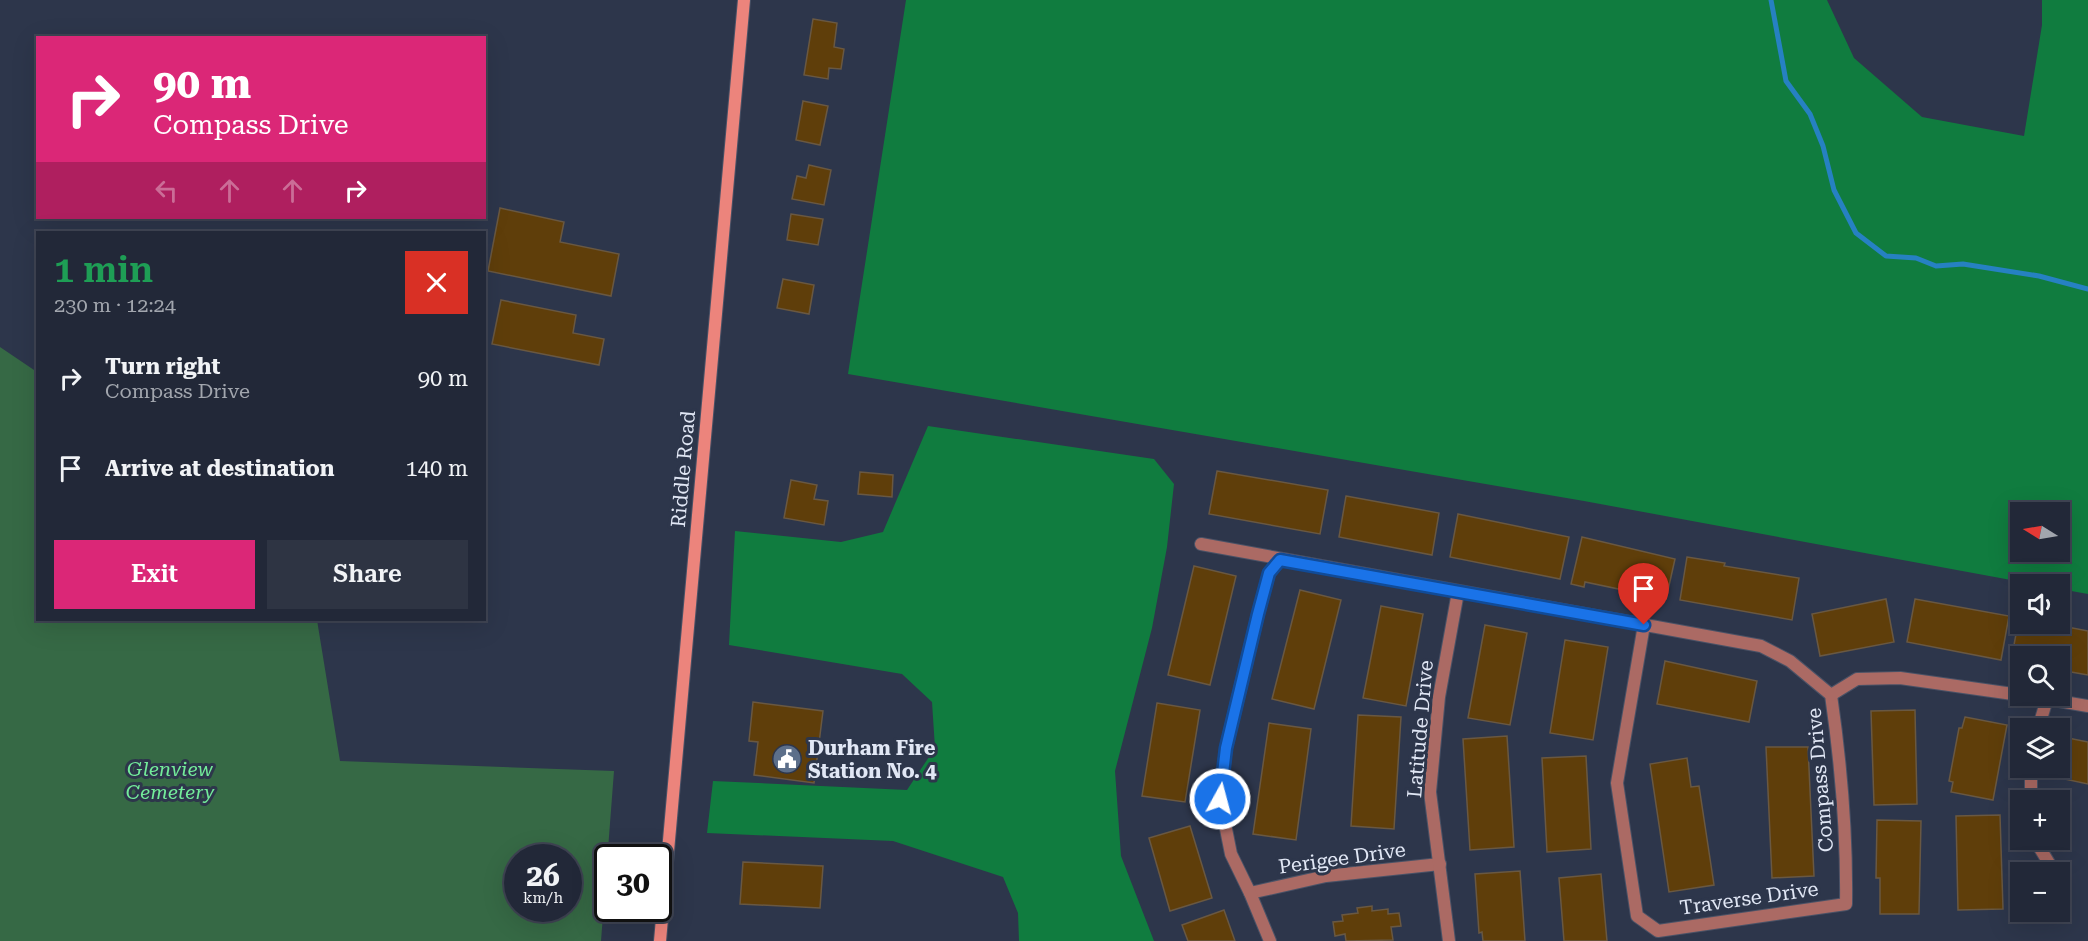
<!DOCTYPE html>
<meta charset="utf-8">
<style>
:root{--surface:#222838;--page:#2e3443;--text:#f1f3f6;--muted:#a2a6ae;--line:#3f4453;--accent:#db2777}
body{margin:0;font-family:"Roboto Serif",serif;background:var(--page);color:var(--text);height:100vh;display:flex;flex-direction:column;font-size:22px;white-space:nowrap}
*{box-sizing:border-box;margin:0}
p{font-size:20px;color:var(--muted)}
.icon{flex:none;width:33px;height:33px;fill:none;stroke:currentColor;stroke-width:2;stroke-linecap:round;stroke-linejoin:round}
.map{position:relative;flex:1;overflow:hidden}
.drawer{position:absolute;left:36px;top:231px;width:450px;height:390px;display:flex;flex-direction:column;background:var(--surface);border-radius:0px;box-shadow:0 6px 24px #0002,0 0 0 2px var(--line)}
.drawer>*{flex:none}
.top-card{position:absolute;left:36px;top:36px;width:450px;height:183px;border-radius:0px;box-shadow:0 6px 24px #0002,0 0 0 2px var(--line);background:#db2777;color:#fff;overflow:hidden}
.needle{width:39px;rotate:281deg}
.buttons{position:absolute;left:2010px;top:502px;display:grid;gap:12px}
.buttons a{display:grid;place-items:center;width:60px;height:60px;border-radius:0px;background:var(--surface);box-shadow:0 6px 24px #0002,0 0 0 2px var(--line);font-size:30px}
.speed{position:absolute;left:504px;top:844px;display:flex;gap:12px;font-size:30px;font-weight:700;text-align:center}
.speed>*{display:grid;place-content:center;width:78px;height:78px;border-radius:50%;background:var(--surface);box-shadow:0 6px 24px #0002,0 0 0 2px var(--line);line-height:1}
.speed small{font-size:15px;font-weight:400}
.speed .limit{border:3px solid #111;border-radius:9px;background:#fff;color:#111}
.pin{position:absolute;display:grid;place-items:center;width:51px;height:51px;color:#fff;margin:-62px -26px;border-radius:50% 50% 50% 0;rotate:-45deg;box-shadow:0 0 6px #0007}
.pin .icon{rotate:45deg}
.me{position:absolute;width:66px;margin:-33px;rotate:7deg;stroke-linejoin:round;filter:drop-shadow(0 0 4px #0008)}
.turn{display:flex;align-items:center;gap:21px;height:126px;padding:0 18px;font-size:27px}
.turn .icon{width:78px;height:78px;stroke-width:2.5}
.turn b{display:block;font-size:42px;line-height:51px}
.lanes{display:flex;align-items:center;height:57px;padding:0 18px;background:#0003;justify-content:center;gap:30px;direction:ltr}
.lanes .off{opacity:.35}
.round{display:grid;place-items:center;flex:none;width:63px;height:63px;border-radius:0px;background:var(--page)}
.headline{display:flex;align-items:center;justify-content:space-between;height:102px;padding:0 18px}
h1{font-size:36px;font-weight:600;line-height:45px;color:#1e9e55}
.cta{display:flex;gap:12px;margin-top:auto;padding:12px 18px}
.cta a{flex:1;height:69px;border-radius:0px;background:var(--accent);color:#fff;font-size:24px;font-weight:600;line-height:69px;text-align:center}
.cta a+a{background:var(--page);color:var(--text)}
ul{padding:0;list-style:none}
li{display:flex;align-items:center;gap:18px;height:90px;padding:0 18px}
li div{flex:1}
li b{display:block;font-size:22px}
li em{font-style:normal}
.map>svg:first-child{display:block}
.green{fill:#366945;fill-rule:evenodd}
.forest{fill:#107c3f;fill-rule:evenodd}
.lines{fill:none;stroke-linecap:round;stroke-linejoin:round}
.stream{stroke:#2681c2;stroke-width:5}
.building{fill:#5f3e0a;stroke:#695842;stroke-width:1.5}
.minor-casing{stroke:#4a5266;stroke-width:14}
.secondary-casing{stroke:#4a5266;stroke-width:14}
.minor{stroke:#ab6a64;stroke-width:12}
.secondary{stroke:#ec847c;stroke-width:12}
.route-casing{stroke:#114b97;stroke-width:15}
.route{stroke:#1a73e8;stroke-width:10}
.labels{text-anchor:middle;stroke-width:6;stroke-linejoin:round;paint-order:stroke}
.street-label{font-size:20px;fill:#e1e7f5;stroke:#2d364b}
.poi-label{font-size:20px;font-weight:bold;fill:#e1e7f5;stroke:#2d364b;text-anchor:start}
.park-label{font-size:20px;font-style:italic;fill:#73ec9a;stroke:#2d364b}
</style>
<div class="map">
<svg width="2088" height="941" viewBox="0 0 2088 941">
<rect width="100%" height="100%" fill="#2d364b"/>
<path class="green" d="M0,347L37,372L38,620H317L340,761L614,771L601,941H0ZM518,858H568V909H518Z"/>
<g class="forest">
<path d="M906,0H1827L1854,58L1922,117L2024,136L2042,25V0H2088V594L2060,589V585H2038L1584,501L848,374ZM2020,513H2060V552H2020Z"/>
<path d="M928,426L1154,459L1174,484L1167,547L1152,628L1115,771L1121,856L1154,941H1019L1018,913L1003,877L893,841L707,833L713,781L907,790L935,748L932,702L902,674L729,645L735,531L841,542L883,532Z"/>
</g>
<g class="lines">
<path class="stream" d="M1771,0L1786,81L1810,114L1823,146L1834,190L1856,233L1886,256L1916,258L1936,266L1963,264L2039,276L2088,289"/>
</g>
<g class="building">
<path d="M813,19L837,23L834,47L844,49L841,69L829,68L828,79L804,75Z"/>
<path d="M803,101L828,106L820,145L796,140Z"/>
<path d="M809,165L831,170L824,205L792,199L797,176L806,178Z"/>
<path d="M500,208L564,222L560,242L619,254L611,296L488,271Z"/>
<path d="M791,214L823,219L818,245L787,240Z"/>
<path d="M783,279L814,285L809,314L777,308Z"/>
<path d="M501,300L576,315L573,333L604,339L599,365L492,344Z"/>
<path d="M1217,471L1328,490L1320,534L1209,514Z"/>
<path d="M860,472L893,475L892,497L858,494Z"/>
<path d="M791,480L817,485L814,499L828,501L824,525L784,518Z"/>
<path d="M1346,496L1439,513L1432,555L1339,537Z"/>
<path d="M1458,514L1569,537L1560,579L1450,557Z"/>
<path d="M1582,537L1675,559L1666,599L1585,582L1584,587L1571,584Z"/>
<path d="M1687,557L1725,563L1724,566L1799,578L1792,620L1680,600Z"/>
<path d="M1194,566L1236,576L1210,685L1168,675Z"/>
<path d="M1300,590L1341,600L1314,709L1272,699Z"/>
<path d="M1886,599L1894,642L1820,656L1812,614Z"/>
<path d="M1915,599L2009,616L2001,660L1907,642Z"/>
<path d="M1381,606L1423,614L1406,706L1363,698Z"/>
<path d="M2019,618L2020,624H2052L2088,631V675L2060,670V657H2020V662L2011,661Z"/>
<path d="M1485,625L1527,633L1510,725L1468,718Z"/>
<path d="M1565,640L1608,647L1593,740L1550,733Z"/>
<path d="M1665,661L1757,681L1749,722L1657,704Z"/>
<path d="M753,702L823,711L814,783L754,775L758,742L749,741Z"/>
<path d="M1157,703L1200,710L1185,802L1142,796Z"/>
<path d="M1915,710L1917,804L1874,805L1871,711Z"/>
<path d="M1358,715L1401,717L1394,829L1351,826Z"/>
<path d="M1965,717L2007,725L1993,800L1951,792L1953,782L1949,781L1959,728H1962Z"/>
<path d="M1269,723L1311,729L1296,840L1253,834Z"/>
<path d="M1507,736L1514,847L1470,850L1463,739Z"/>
<path d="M2063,737L2088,742V784L2055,777L2057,768H2060Z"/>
<path d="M1766,747H1808L1814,876L1772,878Z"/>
<path d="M1586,756L1591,849L1547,852L1542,758Z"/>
<path d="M1687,758L1691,787L1699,786L1714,885L1669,892L1650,764Z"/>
<path d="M2000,815L2003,909L1958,910L1956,816Z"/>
<path d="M1877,820L1921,821L1919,914H1880V878H1876Z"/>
<path d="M1190,826L1212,898L1170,911L1149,838Z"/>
<path d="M743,862L823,866L820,908L740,904Z"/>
<path d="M1520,871L1525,941H1483L1482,932L1479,933L1475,874Z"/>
<path d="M1601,874L1607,941H1564L1559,878Z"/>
<path d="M1372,906V911L1388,909V914L1399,913L1401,926L1391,927L1393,940L1346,941L1345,934L1335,936L1333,922L1343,921L1342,915L1358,913L1357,908Z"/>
<path d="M1224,910L1235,941H1188L1182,925Z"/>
</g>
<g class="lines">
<g class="minor-casing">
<g id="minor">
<path d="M1201,544L1761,646L1790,661L1831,695C1841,764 1847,834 1846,904L1658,931L1637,916L1617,783L1644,625"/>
<path d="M1831,695L1857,679L1900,678L2020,695"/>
<path d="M2029,696L2088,706"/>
<path d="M2038,729L2047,699"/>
<path d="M2031,801V768"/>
<path d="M2035,840L2055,873"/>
<path d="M1250,893L1326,876L1440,864"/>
<path d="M1270,941L1250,893L1231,854L1220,799L1226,748L1258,614L1269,573L1280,560"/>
<path d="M1449,941L1430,792L1439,697L1458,592"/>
</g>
</g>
<g class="secondary-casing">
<path id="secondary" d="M660,941L744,0"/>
</g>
<use href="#minor" class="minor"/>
<use href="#secondary" class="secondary"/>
</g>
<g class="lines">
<g class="route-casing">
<path id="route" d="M1220,799L1226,748L1258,614L1269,573L1280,560L1644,625"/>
</g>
<use href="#route" class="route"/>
</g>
<defs>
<g id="civic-disc" transform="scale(1.5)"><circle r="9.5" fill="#5c6f8a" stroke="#2d364b"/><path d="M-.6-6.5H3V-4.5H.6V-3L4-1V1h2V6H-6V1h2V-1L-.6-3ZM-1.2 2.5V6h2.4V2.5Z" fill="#fff"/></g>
</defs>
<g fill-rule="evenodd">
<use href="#civic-disc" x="787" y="759"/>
</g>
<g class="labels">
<g class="street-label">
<text transform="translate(683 469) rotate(-85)" y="7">Riddle Road</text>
<text transform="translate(1420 729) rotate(-85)" y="7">Latitude Drive</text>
<text transform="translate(1820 780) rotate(-95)" y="7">Compass Drive</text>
<text transform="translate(1342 858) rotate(-8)" y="7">Perigee Drive</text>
<text transform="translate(1749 898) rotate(-8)" y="7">Traverse Drive</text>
</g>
<g class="poi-label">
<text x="808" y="755">Durham Fire<tspan x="808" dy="23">Station No. 4</tspan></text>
</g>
<g class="park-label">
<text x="170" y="776">Glenview<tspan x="170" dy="23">Cemetery</tspan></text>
</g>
</g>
</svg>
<div class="buttons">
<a><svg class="needle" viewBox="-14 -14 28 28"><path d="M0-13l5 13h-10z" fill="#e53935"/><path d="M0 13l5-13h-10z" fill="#a2a6ae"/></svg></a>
<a><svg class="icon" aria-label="sound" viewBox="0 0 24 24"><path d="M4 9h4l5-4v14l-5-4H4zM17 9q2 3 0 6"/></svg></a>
<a><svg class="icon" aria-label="search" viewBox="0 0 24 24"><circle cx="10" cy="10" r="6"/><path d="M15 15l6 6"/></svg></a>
<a><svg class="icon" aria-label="layers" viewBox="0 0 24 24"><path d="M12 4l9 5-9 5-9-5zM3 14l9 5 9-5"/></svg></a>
<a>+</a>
<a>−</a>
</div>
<div class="speed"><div>26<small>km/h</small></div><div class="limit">30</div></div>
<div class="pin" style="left:1644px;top:625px;background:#d93025"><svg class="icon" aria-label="arrive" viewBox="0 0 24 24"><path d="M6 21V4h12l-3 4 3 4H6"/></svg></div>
<svg class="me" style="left:1220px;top:799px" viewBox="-20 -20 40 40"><circle r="17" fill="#1a73e8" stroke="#fff" stroke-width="3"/><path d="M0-11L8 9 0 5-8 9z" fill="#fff"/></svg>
<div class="top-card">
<div class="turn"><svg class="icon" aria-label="right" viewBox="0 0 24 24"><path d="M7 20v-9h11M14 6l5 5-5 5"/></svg><div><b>90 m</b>Compass Drive</div></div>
<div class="lanes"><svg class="icon off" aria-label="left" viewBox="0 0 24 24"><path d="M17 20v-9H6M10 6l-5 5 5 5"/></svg><svg class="icon off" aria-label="ahead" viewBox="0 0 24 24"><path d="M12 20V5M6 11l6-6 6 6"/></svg><svg class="icon off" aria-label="ahead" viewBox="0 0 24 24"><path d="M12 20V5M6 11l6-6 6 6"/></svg><svg class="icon" aria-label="right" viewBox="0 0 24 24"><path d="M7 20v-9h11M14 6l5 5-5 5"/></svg></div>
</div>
<section class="drawer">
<div class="headline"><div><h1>1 min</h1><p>230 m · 12:24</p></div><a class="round" style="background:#d93025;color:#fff"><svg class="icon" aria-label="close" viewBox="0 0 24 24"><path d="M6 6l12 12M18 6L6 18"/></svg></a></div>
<ul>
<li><svg class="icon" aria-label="right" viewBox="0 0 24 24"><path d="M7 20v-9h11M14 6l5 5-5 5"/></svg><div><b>Turn right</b><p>Compass Drive</p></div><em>90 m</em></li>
<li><svg class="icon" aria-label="arrive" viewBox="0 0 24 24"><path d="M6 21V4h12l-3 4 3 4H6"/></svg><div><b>Arrive at destination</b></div><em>140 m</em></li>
</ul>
<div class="cta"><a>Exit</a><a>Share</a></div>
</section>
</div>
